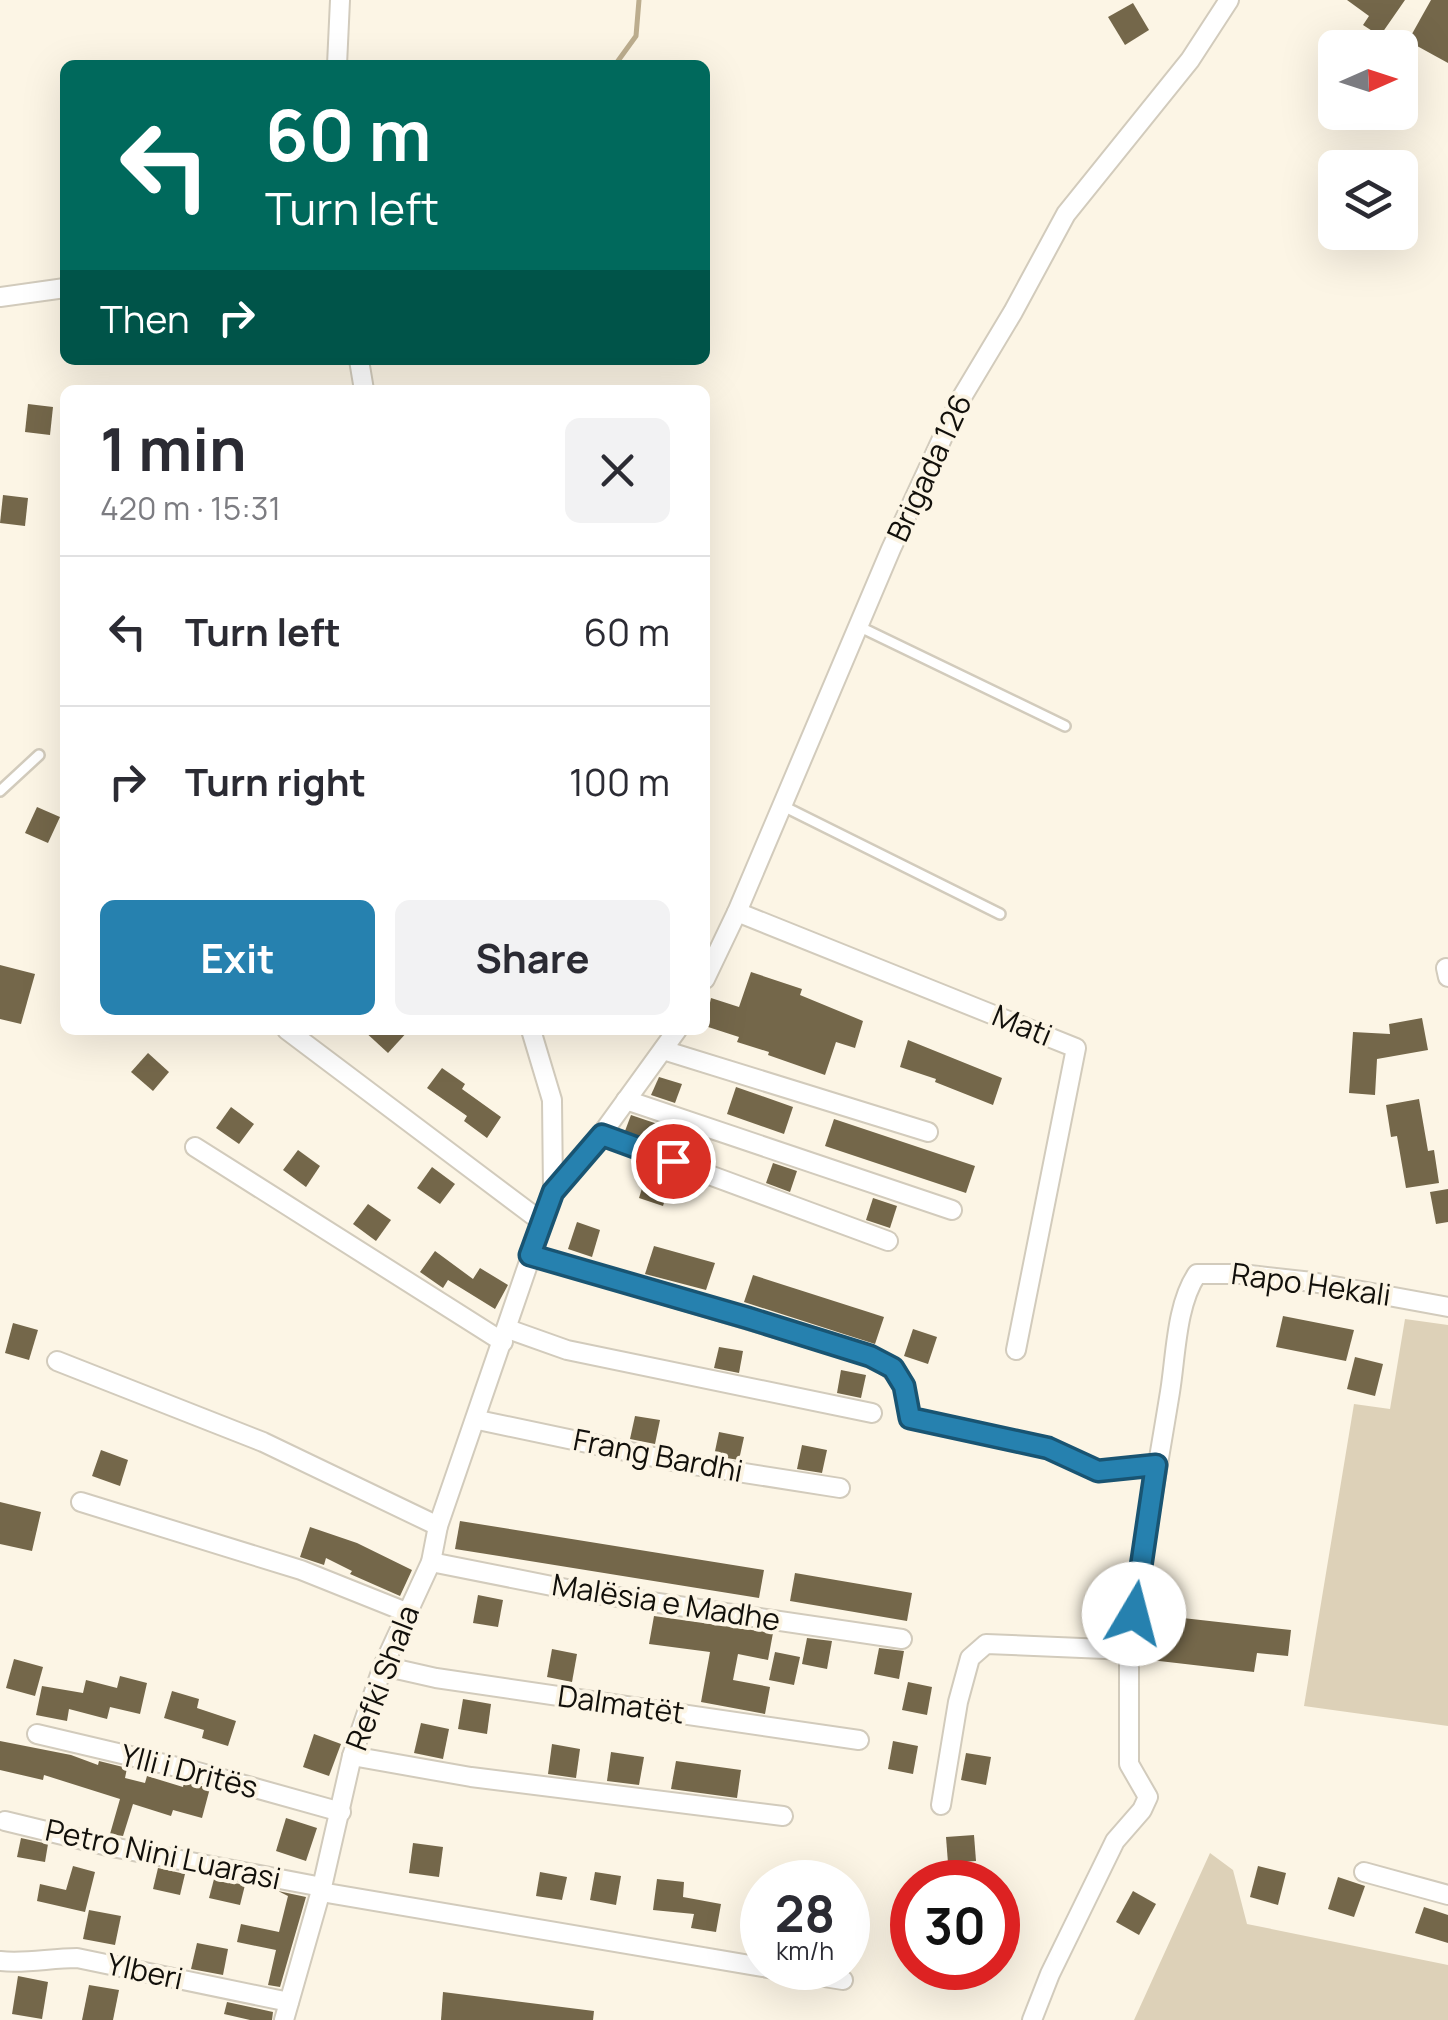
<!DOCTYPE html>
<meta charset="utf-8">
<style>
:root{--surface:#fff;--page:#f2f2f3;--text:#2b2b33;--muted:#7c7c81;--line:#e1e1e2;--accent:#2681af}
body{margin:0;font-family:Manrope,sans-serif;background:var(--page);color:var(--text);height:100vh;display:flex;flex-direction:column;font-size:38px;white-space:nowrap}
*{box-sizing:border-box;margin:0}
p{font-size:32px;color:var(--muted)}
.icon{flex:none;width:55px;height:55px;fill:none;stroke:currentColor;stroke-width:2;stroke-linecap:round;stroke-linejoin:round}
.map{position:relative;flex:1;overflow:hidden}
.details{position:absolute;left:60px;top:385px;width:650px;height:650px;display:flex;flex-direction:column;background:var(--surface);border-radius:15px;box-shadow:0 10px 40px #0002}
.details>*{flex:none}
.guide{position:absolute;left:60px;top:60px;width:650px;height:305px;border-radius:15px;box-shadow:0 10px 40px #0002;background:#00695c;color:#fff;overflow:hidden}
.needle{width:65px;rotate:87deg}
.fabs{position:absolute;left:1318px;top:30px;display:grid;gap:20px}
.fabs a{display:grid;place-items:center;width:100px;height:100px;border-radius:15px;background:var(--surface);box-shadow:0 10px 40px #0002;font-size:50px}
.speed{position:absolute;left:740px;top:1860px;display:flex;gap:20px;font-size:50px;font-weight:700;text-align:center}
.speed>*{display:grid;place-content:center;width:130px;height:130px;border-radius:50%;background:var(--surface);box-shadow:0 10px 40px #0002;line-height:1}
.speed small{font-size:25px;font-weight:400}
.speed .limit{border:15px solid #d22;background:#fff;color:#111}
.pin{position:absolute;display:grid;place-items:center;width:85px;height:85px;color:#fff;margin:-42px;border:5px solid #fff;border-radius:50%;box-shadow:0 2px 10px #0007}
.me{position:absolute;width:110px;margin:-55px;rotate:8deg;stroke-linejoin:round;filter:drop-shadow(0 0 8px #0008)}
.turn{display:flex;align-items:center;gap:35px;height:210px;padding:0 40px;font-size:45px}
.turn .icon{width:130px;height:130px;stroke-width:2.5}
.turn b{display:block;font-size:70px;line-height:85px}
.then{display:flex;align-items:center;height:95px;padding:0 40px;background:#0003;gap:20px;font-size:38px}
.round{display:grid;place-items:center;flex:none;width:105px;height:105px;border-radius:15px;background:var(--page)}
.head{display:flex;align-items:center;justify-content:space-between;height:170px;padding:0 40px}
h1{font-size:60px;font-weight:700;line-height:75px}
.button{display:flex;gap:20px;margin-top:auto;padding:20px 40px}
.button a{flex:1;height:115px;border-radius:15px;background:var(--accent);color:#fff;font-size:40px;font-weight:700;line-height:115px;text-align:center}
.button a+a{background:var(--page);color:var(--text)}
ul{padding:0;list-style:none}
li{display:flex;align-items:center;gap:30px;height:150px;padding:0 40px;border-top:2px solid var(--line)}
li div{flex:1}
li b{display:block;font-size:38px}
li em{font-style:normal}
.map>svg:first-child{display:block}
.green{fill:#ddd1b8}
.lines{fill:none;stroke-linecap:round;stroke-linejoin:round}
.stream{stroke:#bcad8e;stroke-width:5}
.building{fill:#74674a}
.service-casing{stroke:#d2cbbc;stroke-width:14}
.minor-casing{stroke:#d2cbbc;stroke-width:22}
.service{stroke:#fff;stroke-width:9}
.minor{stroke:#fff;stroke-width:18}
.route-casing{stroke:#195472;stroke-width:25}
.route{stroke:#2681af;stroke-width:18}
.labels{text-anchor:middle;stroke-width:8;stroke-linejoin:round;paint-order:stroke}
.street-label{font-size:30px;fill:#12100b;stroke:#fcf5e5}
</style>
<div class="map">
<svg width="1448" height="2020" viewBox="0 0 1448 2020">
<rect width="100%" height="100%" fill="#fcf5e5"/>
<g class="green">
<path d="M1405,1319L1448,1325V1726L1304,1706L1354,1404L1390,1409Z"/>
<path d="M1210,1853L1233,1870L1247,1924L1448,1965V2020H1134Z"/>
</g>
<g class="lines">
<path class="stream" d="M615,65L636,36L639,0"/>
</g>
<g class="building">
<path d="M1347,0H1405L1380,36L1363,25L1369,16Z"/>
<path d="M1431,0H1448V63L1408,41Z"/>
<path d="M1133,3L1149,30L1125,45L1108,17Z"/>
<path d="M28,404L53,407L50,435L25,432Z"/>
<path d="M3,495L28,498L25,526L0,523Z"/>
<path d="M37,807L60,817L48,843L25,833Z"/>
<path d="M0,965L35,974L21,1024L0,1019Z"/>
<path d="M751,972L802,989L800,995L863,1021L855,1048L836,1042L825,1075L768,1055L769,1052L737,1042L739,1037L705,1026L711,998L739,1007Z"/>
<path d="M1422,1018L1428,1050L1377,1059L1375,1095L1349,1093L1353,1032L1390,1034L1389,1024Z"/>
<path d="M363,1030H409L388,1053Z"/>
<path d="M908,1040L1002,1078L993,1105L935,1082L936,1079L900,1067Z"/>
<path d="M148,1053L169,1072L153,1091L131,1072Z"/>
<path d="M442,1068L465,1084L462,1089L501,1117L487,1138L464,1121L467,1116L427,1088Z"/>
<path d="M659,1077L682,1084L675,1103L651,1095Z"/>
<path d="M736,1087L793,1107L784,1134L727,1114Z"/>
<path d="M1419,1099L1428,1151L1434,1150L1439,1183L1406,1188L1397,1136L1391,1137L1386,1105Z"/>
<path d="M231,1107L254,1124L239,1144L216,1128Z"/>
<path d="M631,1115L696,1137L690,1154L625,1131Z"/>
<path d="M834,1119L975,1166L966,1193L825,1146Z"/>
<path d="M298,1150L320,1166L306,1187L283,1170Z"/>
<path d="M773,1163L797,1171L790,1192L766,1183Z"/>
<path d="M649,1166L673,1175L663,1206L639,1198Z"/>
<path d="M432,1167L455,1184L440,1204L417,1188Z"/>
<path d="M1448,1189V1222L1436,1224L1430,1192Z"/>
<path d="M873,1198L897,1206L890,1228L866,1220Z"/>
<path d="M368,1204L391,1220L376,1241L353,1224Z"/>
<path d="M577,1222L600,1230L592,1257L568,1249Z"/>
<path d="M654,1246L715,1263L706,1290L645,1274Z"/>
<path d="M435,1251L473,1279L480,1268L508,1285L495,1309L448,1280L443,1288L420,1272Z"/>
<path d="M753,1275L884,1317L875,1344L744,1302Z"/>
<path d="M1283,1316L1354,1330L1346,1361L1276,1347Z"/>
<path d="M13,1323L38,1330L29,1360L5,1353Z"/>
<path d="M913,1329L937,1337L928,1364L904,1356Z"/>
<path d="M719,1347L743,1351L739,1373L714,1368Z"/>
<path d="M1355,1357L1383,1364L1375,1396L1347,1389Z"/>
<path d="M841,1370L866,1375L861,1398L837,1393Z"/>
<path d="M635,1416L660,1420L655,1444L630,1439Z"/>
<path d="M719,1432L744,1437L739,1460L714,1456Z"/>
<path d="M802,1445L827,1450L822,1473L797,1469Z"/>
<path d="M101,1450L128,1460L120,1486L92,1476Z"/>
<path d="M0,1502L41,1512L32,1551L0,1544Z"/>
<path d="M460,1521L764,1570L759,1598L455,1549Z"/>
<path d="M310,1527L357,1543L412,1570L400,1596L350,1574L352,1571L326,1558L324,1565L300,1557Z"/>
<path d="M795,1573L912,1593L907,1621L790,1601Z"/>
<path d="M478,1595L503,1600L498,1627L473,1623Z"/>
<path d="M1147,1614L1291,1630L1288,1656L1257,1653L1254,1672L1142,1659Z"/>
<path d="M654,1616L773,1633L768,1660L738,1654L733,1680L770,1687L765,1714L701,1702L710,1652L649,1644Z"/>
<path d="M807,1638L832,1641L827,1669L802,1664Z"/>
<path d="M879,1648L904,1651L899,1679L874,1674Z"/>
<path d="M552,1649L577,1654L572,1682L547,1677Z"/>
<path d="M775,1652L800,1657L794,1685L769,1680Z"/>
<path d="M14,1659L43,1667L35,1696L6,1688Z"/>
<path d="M120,1676L147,1683L140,1714L110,1707L107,1719L69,1709L67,1721L36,1715L42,1686L83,1693L86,1680L117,1688Z"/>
<path d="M908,1682L932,1687L927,1715L902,1710Z"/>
<path d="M172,1691L199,1699L197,1708L236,1721L228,1746L202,1738L204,1730L164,1718Z"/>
<path d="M463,1699L491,1704L487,1734L458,1729Z"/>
<path d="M421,1723L449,1729L443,1759L414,1753Z"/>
<path d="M314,1734L341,1744L329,1776L303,1767Z"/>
<path d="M0,1741L71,1755L98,1765L99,1761L127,1768L125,1778L145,1783L147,1776L183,1787L184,1782L210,1788L202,1818L173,1810L171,1816L133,1804L123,1836L110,1834L120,1799L44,1775L43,1780L0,1770Z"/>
<path d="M893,1741L918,1746L913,1774L888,1769Z"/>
<path d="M552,1744L580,1749L576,1778L548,1774Z"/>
<path d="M611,1752L644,1757L639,1785L607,1781Z"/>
<path d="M966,1753L991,1757L986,1785L961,1780Z"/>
<path d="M676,1761L741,1770L737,1798L671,1789Z"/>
<path d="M286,1818L317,1828L306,1861L276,1851Z"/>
<path d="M974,1835L976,1861L948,1863L946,1837Z"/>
<path d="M21,1838L48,1844L45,1862L17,1857Z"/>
<path d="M413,1843L443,1847L439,1877L409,1873Z"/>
<path d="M73,1866L95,1872L85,1912L37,1901L40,1884L66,1890Z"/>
<path d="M1258,1866L1286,1873L1278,1905L1250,1897Z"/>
<path d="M158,1868L185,1874L180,1895L153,1889Z"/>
<path d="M540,1872L567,1877L562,1900L536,1896Z"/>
<path d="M595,1872L621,1876L616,1905L590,1900Z"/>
<path d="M1338,1877L1365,1886L1354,1917L1328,1909Z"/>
<path d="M214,1879L245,1885L240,1905L209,1898Z"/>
<path d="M657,1879L684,1882L683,1897L721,1904L716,1932L691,1928L694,1914L653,1910Z"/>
<path d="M278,1891L306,1897L280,1987L268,1985L276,1950L237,1942L241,1924L279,1932L288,1896Z"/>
<path d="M1133,1891L1156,1904L1139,1935L1116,1922Z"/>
<path d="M1424,1907L1448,1915V1943L1415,1933Z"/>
<path d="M89,1910L121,1916L115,1945L83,1939Z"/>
<path d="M197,1943L228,1949L223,1975L191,1969Z"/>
<path d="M18,1976L48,1982L42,2019L12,2014Z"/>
<path d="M89,1985L119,1990L113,2020H82Z"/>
<path d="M443,1992L594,2011L593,2020H441Z"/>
<path d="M227,2002L273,2012L272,2020H250L224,2014Z"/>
</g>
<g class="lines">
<g class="service-casing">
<g id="service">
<path d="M858,626L1065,726"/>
<path d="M0,791L39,755"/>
<path d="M783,806L1000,914"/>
</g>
</g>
<g class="minor-casing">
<g id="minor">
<path d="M337,65L340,0"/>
<path d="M0,297L65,288"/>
<path d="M359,360L364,390"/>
<path d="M737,912L1076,1048L1016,1350"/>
<path d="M1446,968L1448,977"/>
<path d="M705,979L737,912L891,549L959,402L1013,312L1066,214L1190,60L1229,0"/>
<path d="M287,1030L542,1222"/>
<path d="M531,1030L552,1100L553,1192"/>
<path d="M663,1050L928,1132"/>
<path d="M626,1100L952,1210"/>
<path d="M601,1135L888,1241"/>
<path d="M195,1147L503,1342"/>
<path d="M530,1255L870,1356C901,1372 907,1384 910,1418L1048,1448L1098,1471L1156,1465"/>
<path d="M508,1329L567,1350L872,1413"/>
<path d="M57,1361L263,1442L438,1526"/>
<path d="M478,1420L687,1464L840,1488"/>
<path d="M81,1502L301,1570L406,1612"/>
<path d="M431,1562L577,1591L902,1639"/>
<path d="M383,1666L436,1678L859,1740"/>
<path d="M37,1734L194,1771L341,1812"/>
<path d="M352,1756L471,1777L783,1816"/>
<path d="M941,1805L958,1702L970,1658L986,1644L1129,1650C1140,1564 1156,1478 1170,1392C1176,1355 1176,1305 1197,1274H1241L1312,1282L1448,1307"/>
<path d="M5,1821L112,1847L322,1887"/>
<path d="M1364,1872L1448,1895"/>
<path d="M321,1892L762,1967"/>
<path d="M0,1961C26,1964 50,1958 77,1958L289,2002"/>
<path d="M767,1968L843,1980"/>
<path d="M284,2020L322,1887L352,1756L383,1666L431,1562L438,1526L553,1192L601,1135L677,1030"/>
<path d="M1032,2020L1050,1974L1115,1841L1142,1810L1148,1797L1129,1764V1650"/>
</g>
</g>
<use href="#service" class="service"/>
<use href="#minor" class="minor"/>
</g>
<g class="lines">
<g class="route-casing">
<path id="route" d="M673,1161L602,1135L553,1192L530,1255L748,1318L870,1356L893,1368L904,1386L910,1418L1048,1448L1098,1471L1156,1465L1134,1614"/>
</g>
<use href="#route" class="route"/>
</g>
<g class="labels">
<g class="street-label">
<text transform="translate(930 468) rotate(-65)" y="10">Brigada 126</text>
<text transform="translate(1022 1026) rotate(22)" y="10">Mati</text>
<text transform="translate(1311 1285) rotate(8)" y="10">Rapo Hekali</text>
<text transform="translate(658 1456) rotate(11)" y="10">Frang Bardhi</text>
<text transform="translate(666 1603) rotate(9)" y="10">Malësia e Madhe</text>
<text transform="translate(383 1678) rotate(-69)" y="10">Refki Shala</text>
<text transform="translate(621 1705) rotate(8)" y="10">Dalmatët</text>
<text transform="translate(189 1772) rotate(14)" y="10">Ylli i Dritës</text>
<text transform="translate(163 1855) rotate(12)" y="10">Petro Nini Luarasi</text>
<text transform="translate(145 1972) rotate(12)" y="10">Ylberi</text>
</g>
</g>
</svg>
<div class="fabs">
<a><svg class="needle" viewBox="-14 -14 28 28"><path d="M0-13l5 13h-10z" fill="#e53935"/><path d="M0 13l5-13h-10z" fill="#7c7c81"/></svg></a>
<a><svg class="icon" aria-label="layers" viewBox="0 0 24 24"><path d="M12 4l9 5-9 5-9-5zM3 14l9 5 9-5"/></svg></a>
</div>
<div class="speed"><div>28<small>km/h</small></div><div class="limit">30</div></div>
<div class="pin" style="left:673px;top:1161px;background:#d93025"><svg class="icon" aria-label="arrive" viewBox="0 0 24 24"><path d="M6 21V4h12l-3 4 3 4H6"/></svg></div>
<svg class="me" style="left:1134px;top:1614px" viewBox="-20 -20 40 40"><circle r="19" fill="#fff"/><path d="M0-13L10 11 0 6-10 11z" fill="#2681af"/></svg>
<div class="guide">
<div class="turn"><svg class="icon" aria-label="left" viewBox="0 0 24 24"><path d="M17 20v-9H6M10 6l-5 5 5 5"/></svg><div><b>60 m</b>Turn left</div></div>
<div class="then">Then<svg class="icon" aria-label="right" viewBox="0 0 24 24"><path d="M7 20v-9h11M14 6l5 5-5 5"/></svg></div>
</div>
<section class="details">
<div class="head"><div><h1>1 min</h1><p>420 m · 15:31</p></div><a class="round"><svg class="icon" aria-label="close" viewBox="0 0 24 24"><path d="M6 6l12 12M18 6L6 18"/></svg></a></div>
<ul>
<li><svg class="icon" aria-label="left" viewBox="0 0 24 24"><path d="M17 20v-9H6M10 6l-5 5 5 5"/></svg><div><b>Turn left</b></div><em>60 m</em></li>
<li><svg class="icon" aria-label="right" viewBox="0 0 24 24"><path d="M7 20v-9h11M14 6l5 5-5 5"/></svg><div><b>Turn right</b></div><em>100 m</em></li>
</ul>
<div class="button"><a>Exit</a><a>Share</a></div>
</section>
</div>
